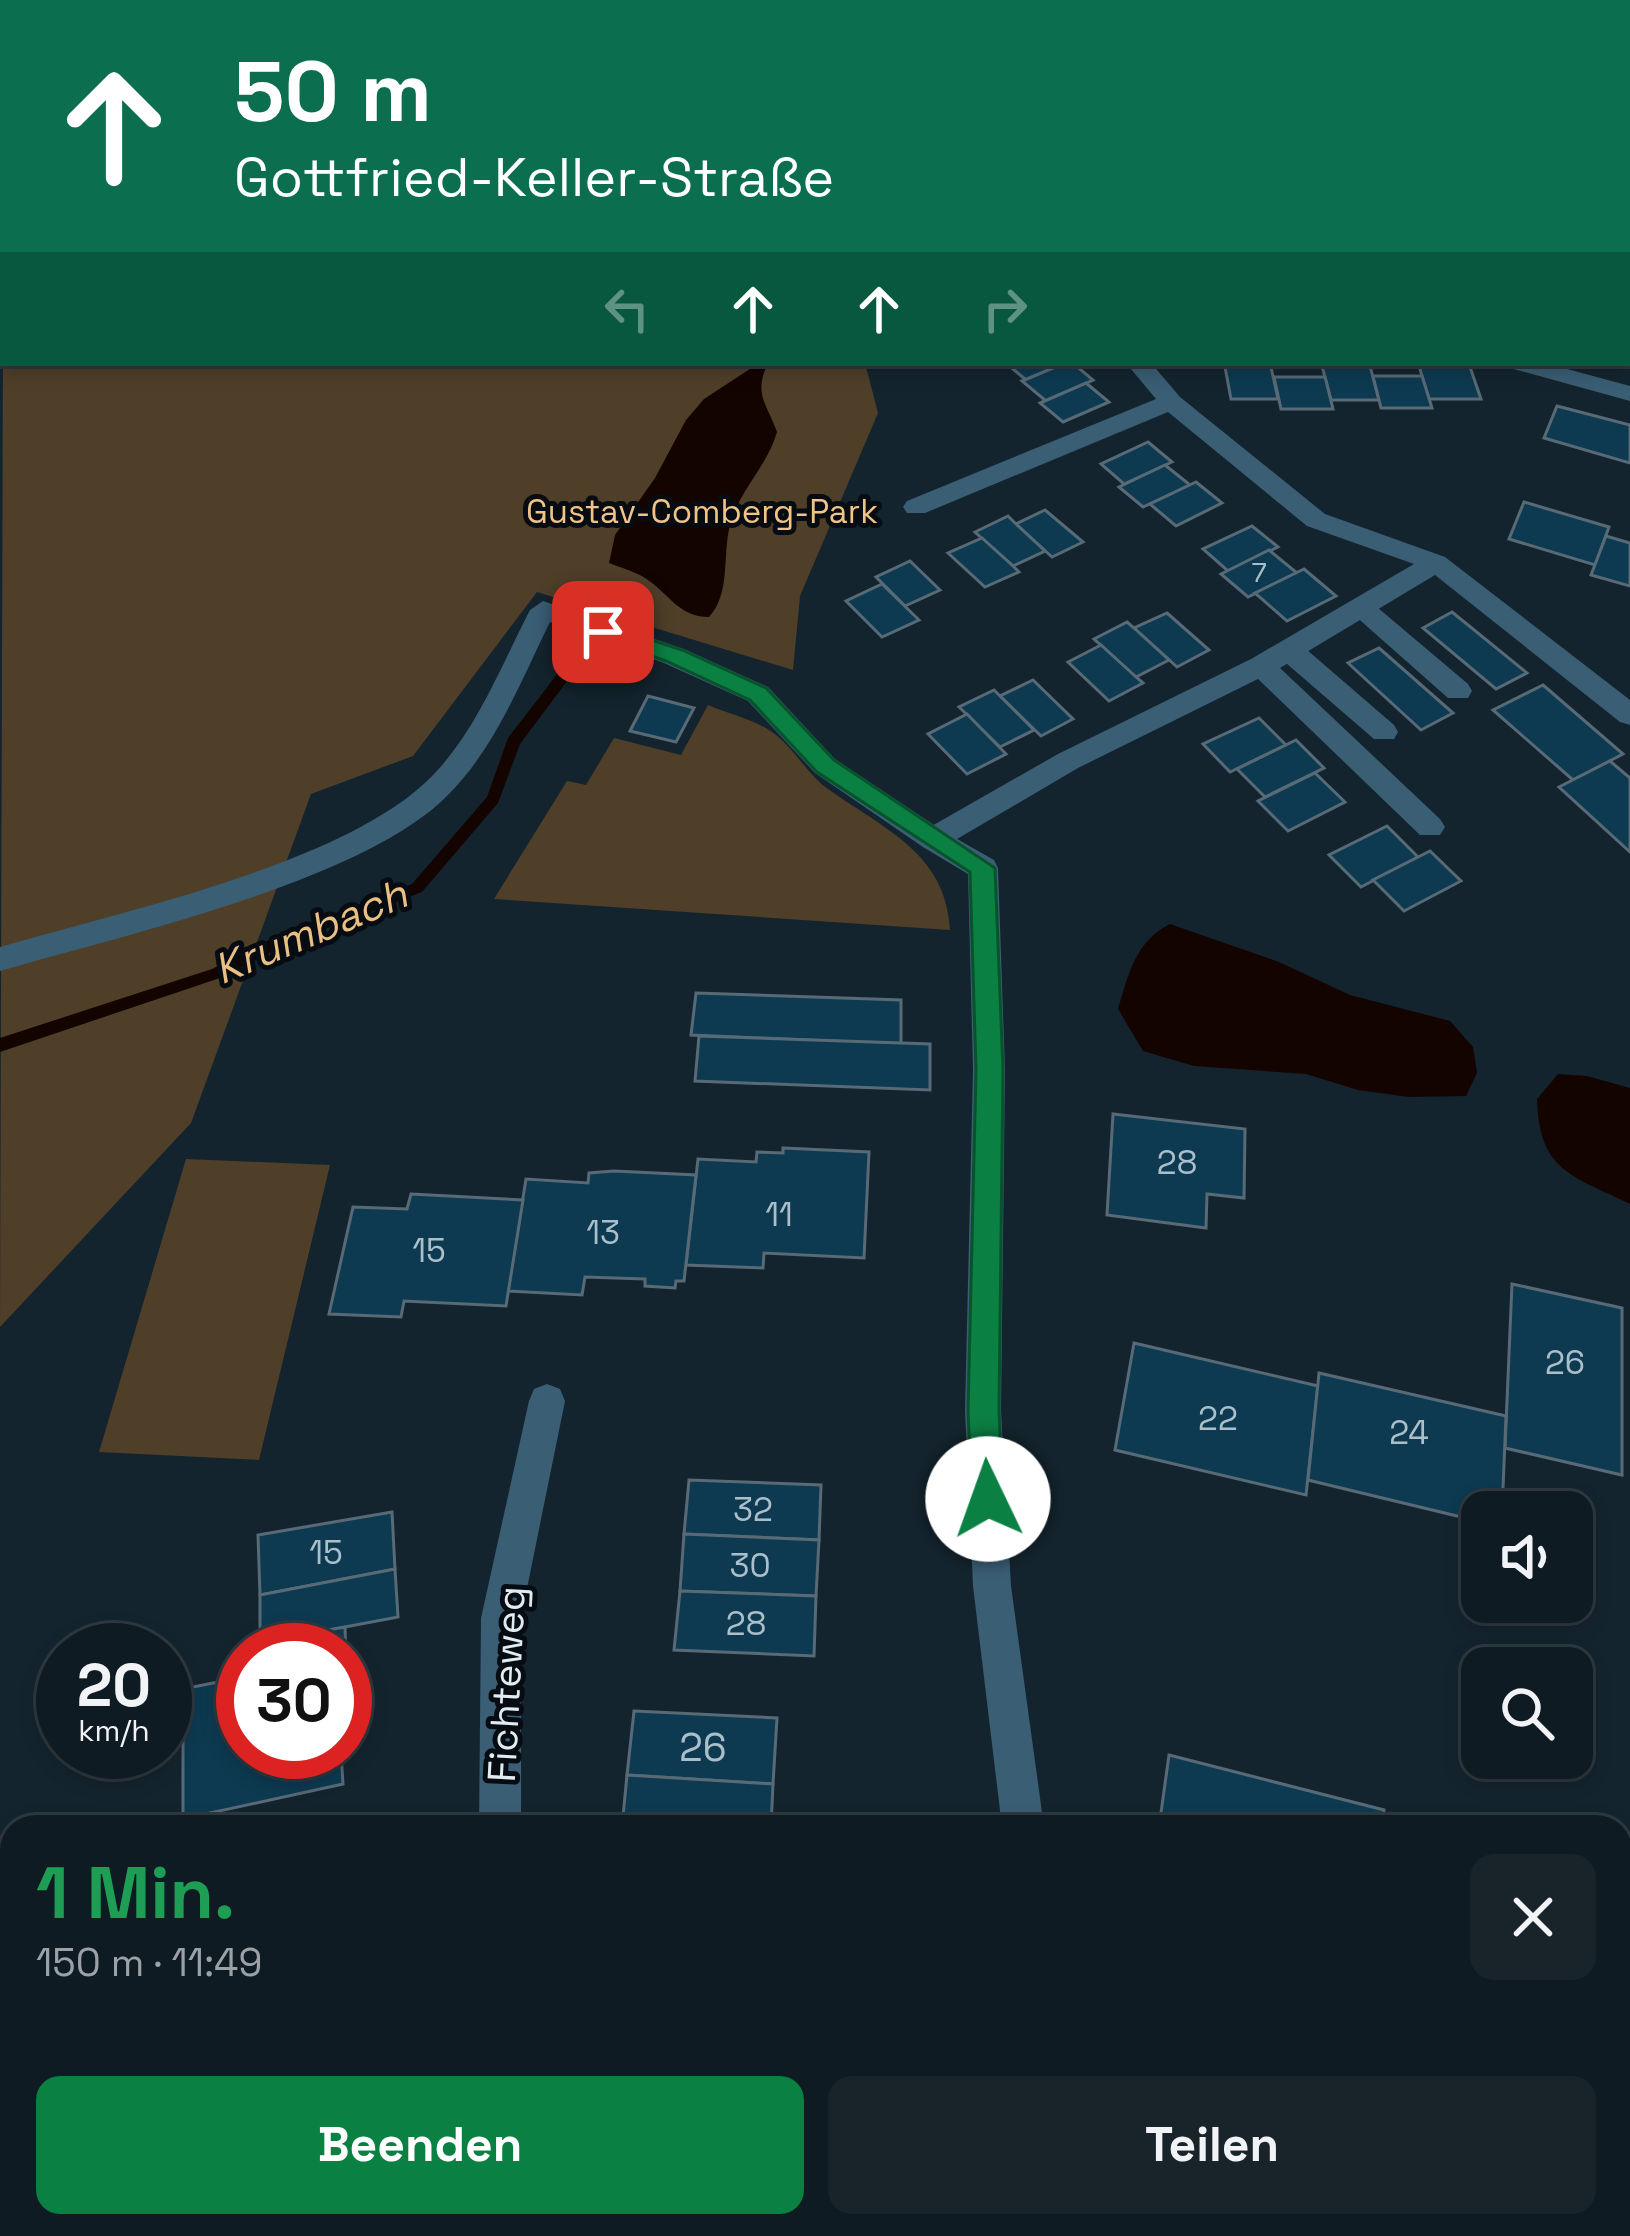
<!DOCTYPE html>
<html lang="de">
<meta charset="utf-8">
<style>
:root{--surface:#0f1b22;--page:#18242a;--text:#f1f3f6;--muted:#9ba1a5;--line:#2f3940;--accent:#0b8043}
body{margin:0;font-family:"Space Grotesk",sans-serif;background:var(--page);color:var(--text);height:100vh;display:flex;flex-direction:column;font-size:45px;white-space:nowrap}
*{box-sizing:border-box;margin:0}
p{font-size:39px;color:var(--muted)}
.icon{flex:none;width:66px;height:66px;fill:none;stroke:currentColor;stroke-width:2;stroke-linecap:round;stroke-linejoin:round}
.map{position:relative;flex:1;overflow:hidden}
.details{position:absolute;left:0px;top:1815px;width:1632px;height:423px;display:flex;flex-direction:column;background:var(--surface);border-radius:36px 36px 0 0;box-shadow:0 6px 18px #0003,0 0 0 3px var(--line)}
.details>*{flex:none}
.guide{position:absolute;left:0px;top:0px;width:1632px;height:366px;box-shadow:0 6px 18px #0003,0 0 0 3px var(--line);background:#0b6e4f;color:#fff;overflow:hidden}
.controls{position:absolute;left:1461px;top:1491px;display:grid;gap:24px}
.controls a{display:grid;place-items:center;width:132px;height:132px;border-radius:24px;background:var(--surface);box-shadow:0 6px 18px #0003,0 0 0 3px var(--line);font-size:60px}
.speed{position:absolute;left:36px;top:1623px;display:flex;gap:24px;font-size:60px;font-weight:700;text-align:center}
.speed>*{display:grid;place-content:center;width:156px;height:156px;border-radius:50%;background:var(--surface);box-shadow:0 6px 18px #0003,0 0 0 3px var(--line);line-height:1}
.speed small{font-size:30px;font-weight:400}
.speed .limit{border:18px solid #d22;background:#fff;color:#111}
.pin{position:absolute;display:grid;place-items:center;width:102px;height:102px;color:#fff;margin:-51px;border-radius:24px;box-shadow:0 6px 18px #0006}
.me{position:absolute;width:132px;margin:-66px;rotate:357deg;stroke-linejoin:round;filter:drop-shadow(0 0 9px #0008)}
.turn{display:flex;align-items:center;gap:42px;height:252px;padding:0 36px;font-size:54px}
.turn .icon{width:156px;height:156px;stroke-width:2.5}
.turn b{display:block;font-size:84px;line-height:102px}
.lanes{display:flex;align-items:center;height:114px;padding:0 36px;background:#0003;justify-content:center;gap:60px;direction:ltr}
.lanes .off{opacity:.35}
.round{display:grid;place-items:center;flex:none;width:126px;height:126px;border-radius:24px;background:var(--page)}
.overview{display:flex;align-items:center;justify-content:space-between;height:204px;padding:0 36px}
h1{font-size:72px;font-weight:600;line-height:90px;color:#1e9e55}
.cta{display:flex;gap:24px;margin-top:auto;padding:24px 36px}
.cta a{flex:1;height:138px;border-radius:24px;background:var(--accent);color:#fff;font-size:48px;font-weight:600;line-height:138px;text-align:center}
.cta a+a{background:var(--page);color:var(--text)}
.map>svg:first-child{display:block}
.green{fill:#4f3f29}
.water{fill:#140400}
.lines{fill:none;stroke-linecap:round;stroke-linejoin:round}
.stream{fill:#140400;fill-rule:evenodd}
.building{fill:#0d3a51;stroke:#576a76;stroke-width:3}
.service{fill:#3a5e74;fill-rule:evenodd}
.minor{fill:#3a5e74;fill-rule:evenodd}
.route{fill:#0b8043;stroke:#07532c;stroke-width:3}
.labels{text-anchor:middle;stroke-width:10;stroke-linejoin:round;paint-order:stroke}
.far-number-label{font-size:27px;fill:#abbfca}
.far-park-label{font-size:33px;fill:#f0c386;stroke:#060c11}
.number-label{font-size:33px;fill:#abbfca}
.street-label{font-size:39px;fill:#e0ebf2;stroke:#060c11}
.near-number-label{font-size:39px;fill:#abbfca}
.water-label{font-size:42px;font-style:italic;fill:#ebbe82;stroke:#060c11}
</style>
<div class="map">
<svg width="1630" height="2236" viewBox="0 0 1630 2236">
<rect width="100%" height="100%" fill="#14242e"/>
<g class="green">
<path d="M3,334V363H865L878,413L800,596L793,670L537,592L413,756L311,794L191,1123L0,1327Z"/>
<path d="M708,705C729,714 759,721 776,735C796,751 808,775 828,789C884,829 946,853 950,930L494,899L567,781L586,785L614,738L681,755Z"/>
<path d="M186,1159L330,1165L259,1460L99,1452Z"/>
</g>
<g class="water">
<path d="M759,363H768C753,394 767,404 777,432C767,467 739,490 730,525C722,556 731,593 709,617C678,617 669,593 645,578C634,571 621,568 609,563L615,535L655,478L686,420L704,399Z"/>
<path d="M1170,924L1279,962L1350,995L1450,1021L1473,1047L1477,1073L1466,1096L1409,1097L1358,1090L1306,1074L1194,1066L1143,1051L1118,1009C1129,973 1135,942 1170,924Z"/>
<path d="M1558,1074L1587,1076L1630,1088V1204C1571,1175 1539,1171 1537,1099Z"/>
</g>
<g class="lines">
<g class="stream">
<rect x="771" y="0" width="10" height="3"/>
<path d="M580,649L585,651V657L520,744L498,803L422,892L291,942L223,977L0,1052V1038L212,969L281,934L412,884L487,797L508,738L575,651Z"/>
</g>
</g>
<g class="building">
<path d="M1006,363H1065L1026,380Z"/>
<path d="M1065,363H1073L1093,380L1046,401L1022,381Z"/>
<path d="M1322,366H1370L1379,400H1331Z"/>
<path d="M1419,366L1470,367L1481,399H1429Z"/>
<path d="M1225,367H1271L1278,399H1231Z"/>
<path d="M1373,376H1422L1432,408H1381Z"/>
<path d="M1274,377H1325L1333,409H1281Z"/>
<path d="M1086,383L1109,402L1063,422L1040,403Z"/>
<path d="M1557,406L1630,425V463L1544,438Z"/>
<path d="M1148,442L1172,462L1124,484L1101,464Z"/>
<path d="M1165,465L1190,485L1143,507L1119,487Z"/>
<path d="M1196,482L1222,503L1176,526L1150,504Z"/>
<path d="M1524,502L1609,527L1595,565L1509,539Z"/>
<path d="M1045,510L1083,542L1052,557L1016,524Z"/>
<path d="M1008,516L1016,524L1045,551L1013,566L975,532Z"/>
<path d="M1252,526L1278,547L1228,571L1203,549Z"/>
<path d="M1606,536L1630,543V586L1591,575Z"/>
<path d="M982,538L1013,566L1019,572L985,587L948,553Z"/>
<path d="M1269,550L1297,573L1248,597L1221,574Z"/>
<path d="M910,561L940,590L905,606L876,577Z"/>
<path d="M1304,569L1336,596L1287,621L1255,593Z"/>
<path d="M882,584L919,620L882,637L846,601Z"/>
<path d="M1452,612L1527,673L1496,689L1423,628Z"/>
<path d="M1167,613L1209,650L1177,667L1134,628Z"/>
<path d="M1127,622L1134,628L1169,660L1136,677L1094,639Z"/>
<path d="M1101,645L1136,677L1143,683L1109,701L1068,662Z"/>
<path d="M1379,648L1453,713L1421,730L1348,663Z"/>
<path d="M1033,680L1073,719L1041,736L1000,696Z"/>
<path d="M1543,685L1623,754L1573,780L1493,710Z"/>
<path d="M994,690L1034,730L1000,747L959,707Z"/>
<path d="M648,696L694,708L676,742L630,731Z"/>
<path d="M967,714L1006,754L967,774L928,734Z"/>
<path d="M1259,718L1286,745L1230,772L1203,744Z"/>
<path d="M1296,740L1324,768L1265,797L1237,769Z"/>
<path d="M1610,761L1630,778V852L1559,787Z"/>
<path d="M1315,773L1345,802L1288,831L1258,801Z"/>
<path d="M1387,826L1418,857L1361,887L1329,855Z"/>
<path d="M1430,851L1461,881L1404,911L1373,880Z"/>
<path d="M696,993L901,1000V1044L691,1035Z"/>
<path d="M699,1036L930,1044V1090L695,1081Z"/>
<path d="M1113,1114L1245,1129L1244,1198L1207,1194L1206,1228L1107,1215Z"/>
<path d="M783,1148L869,1152L864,1258L764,1253L763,1268L686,1265L698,1159L756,1162L757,1152L783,1153Z"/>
<path d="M614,1171L696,1175L684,1281H676L675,1288L645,1286V1279L585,1277L582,1295L508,1291L526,1179L588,1183L589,1173Z"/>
<path d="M411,1194L523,1200L506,1306L404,1301L401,1317L329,1314L353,1207L407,1209Z"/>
<path d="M1512,1284L1622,1308V1475L1505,1448Z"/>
<path d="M1134,1343L1318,1386L1306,1495L1115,1450Z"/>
<path d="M1319,1373L1506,1416L1502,1512H1482V1522L1308,1480Z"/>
<path d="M689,1480L821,1485L819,1540L684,1534Z"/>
<path d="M392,1512L395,1569L260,1595L258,1535Z"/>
<path d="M684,1534L819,1540L816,1596L680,1591Z"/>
<path d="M395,1569L398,1617L260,1643V1595Z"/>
<path d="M680,1591L816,1596L814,1656L674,1650Z"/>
<path d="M345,1627L346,1657L345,1650H285L284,1638Z"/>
<path d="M243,1677V1752H341L343,1784L183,1819V1689Z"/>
<path d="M634,1711L777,1718L773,1784L627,1775Z"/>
<path d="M1169,1755L1384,1810L1383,1827H1159Z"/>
<path d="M627,1775L773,1784L771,1827H622Z"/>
<path d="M220,1811V1827H147V1826Z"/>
<path d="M735,2226H901L906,2236H740Z"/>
</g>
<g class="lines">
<g class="service">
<path d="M1630,208V222L1629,223V209Z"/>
<path d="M1506,363H1545L1630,386V401L1510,368Z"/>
<path d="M1362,599L1371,602L1468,684L1472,691L1468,698H1448L1353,614L1349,608Z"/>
<path d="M543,601L684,649L768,687L835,759L943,831L948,839L943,847H923L815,773L748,701L664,663L550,622C521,681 495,748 448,795C363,882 119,936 0,971V947C119,912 336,866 426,782C474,737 500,668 530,610Z"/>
<path d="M1289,640L1299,643L1394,725L1398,732L1394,739H1374L1279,657L1275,650Z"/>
</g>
<g class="minor">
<path d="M1617,0H1630V11L1629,3Z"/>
<rect x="1629" y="155" width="1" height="12"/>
<path d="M1126,363H1151L1180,397L1325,514L1445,557L1630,700V725L1620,722L1435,575L1280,668L1440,819L1445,827L1440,835H1420L1258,679L1078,768L957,839L994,860L998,868L1005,1070L1001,1411L1011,1586L1044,1827H1002L973,1586L965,1411L973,1070L968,874L923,847L918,839L923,831L1058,754L1251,659L1414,564L1307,526L1168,412L925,513H907L903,507L907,501L1156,399Z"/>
<path d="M547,1384L560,1389L565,1401L521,1618V1827H479L481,1618L529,1401L534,1389Z"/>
<path d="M502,2226H548L549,2236H503Z"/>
<path d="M1128,2226H1174L1178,2236H1132Z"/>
</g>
</g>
<path class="route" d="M603,624L682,650L766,688L834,760L995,868L1003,1070L999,1411L1003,1499L999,1509L988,1514L977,1509L972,1499L968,1411L976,1070L970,872L817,772L750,700L666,661L595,637V626Z"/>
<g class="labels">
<g class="far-number-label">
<text x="1259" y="582">7</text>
</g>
<g class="far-park-label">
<text x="702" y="523">Gustav-Comberg-Park</text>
</g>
<g class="number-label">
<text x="1177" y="1174">28</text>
<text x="779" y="1226">11</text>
<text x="603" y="1244">13</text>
<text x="429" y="1262">15</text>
<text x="1565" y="1374">26</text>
<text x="1218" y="1430">22</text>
<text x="1409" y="1444">24</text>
<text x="753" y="1521">32</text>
<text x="326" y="1564">15</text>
<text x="750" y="1577">30</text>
<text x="746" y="1635">28</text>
</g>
<g class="street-label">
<text transform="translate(506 1684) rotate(-87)" y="14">Fichteweg</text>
</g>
<g class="near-number-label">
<text x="703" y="1761">26</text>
</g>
<g class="water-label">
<text transform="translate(310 931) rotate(-23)" y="15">Krumbach</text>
</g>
</g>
</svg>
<div class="controls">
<a><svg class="icon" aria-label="sound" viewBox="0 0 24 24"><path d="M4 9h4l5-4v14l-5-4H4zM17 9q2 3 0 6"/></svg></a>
<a><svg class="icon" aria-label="search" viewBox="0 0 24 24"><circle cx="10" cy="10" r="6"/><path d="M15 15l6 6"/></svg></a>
</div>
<div class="speed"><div>20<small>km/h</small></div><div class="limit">30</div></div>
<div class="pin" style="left:603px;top:632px;background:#d93025"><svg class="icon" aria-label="arrive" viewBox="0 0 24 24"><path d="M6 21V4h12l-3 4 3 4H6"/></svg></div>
<svg class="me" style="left:988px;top:1499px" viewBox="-20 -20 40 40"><circle r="19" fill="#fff"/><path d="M0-13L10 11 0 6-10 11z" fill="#0b8043"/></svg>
<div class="guide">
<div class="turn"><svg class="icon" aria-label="ahead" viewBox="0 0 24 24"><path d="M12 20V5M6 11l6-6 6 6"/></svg><div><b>50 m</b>Gottfried-Keller-Straße</div></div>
<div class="lanes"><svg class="icon off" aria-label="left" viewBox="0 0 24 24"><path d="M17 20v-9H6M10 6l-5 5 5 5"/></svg><svg class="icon" aria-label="ahead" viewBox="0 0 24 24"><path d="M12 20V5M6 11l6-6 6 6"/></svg><svg class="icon" aria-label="ahead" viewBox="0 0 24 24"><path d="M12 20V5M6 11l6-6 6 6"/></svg><svg class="icon off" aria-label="right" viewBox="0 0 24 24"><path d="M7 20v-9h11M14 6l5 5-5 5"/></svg></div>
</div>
<section class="details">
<div class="overview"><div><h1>1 Min.</h1><p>150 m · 11:49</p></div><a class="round"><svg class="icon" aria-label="close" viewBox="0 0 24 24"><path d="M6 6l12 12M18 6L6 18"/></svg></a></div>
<div class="cta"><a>Beenden</a><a>Teilen</a></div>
</section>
</div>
